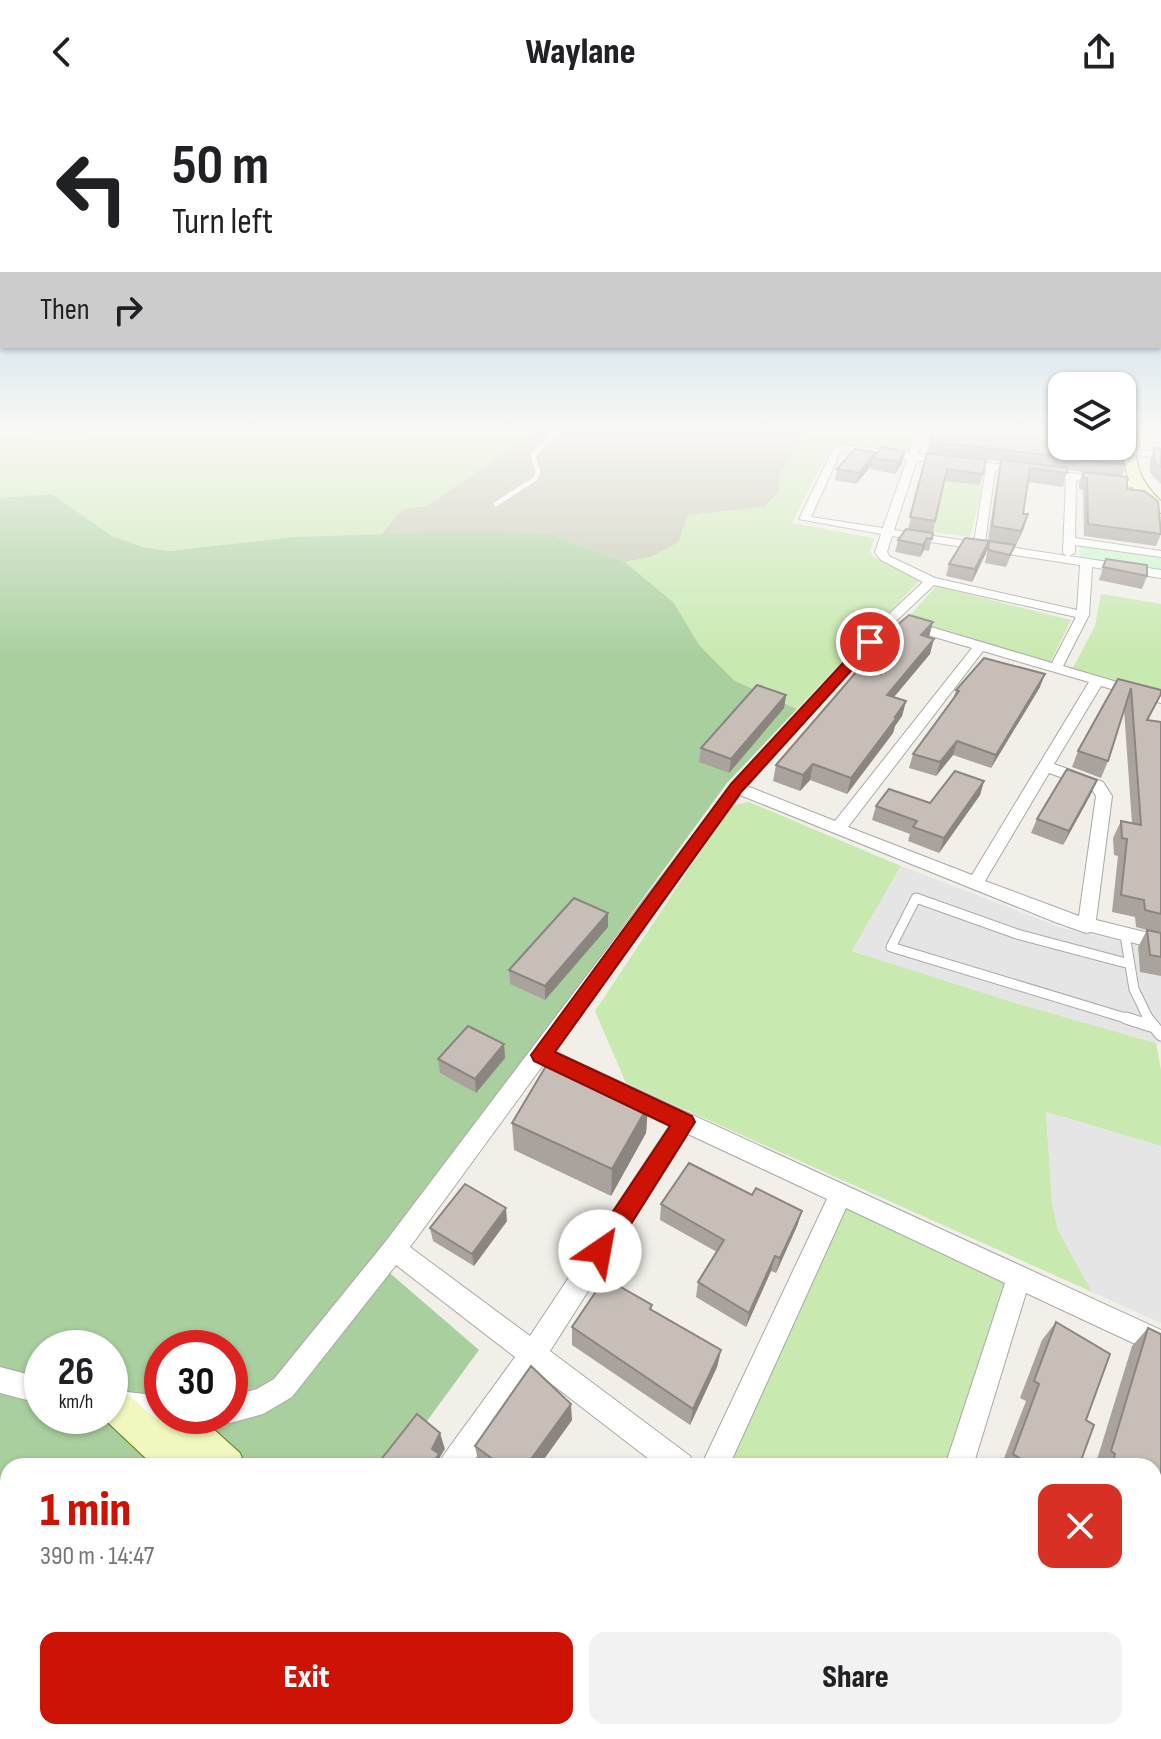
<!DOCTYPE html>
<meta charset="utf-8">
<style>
:root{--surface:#fff;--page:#f2f2f2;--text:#202124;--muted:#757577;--accent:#cd1305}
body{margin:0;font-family:"Sofia Sans Condensed",sans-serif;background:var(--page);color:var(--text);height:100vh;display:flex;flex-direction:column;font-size:30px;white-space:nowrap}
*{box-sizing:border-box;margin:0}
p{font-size:26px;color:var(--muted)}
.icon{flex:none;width:44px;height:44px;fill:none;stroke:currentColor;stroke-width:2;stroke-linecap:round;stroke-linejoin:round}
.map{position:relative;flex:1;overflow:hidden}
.side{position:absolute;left:0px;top:1354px;width:1162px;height:282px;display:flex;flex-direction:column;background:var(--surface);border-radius:24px 24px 0 0;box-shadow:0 2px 6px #0004}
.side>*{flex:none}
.top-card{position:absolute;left:0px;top:0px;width:1162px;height:244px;box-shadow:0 2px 6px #0004;background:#fff;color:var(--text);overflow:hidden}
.fabs{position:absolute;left:1048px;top:268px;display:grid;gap:16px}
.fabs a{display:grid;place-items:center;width:88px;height:88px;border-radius:16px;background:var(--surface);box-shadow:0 2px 6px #0004;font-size:40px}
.speed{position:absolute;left:24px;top:1226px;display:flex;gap:16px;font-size:40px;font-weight:700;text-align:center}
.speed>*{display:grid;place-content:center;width:104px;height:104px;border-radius:50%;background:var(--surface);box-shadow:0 2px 6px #0004;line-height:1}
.speed small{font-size:20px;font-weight:400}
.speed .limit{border:12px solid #d22;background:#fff;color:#111}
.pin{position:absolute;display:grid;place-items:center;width:68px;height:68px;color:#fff;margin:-34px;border:4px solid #fff;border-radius:50%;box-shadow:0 2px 8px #0007}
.me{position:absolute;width:88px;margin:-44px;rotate:33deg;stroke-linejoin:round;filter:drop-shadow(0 0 6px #0008)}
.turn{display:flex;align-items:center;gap:28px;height:168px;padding:0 40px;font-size:36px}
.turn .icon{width:104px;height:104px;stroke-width:2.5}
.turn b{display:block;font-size:56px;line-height:68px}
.then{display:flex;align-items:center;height:76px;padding:0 40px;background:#0003;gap:16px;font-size:30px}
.round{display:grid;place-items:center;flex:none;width:84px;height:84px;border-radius:16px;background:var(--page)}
.head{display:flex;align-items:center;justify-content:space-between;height:136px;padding:0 40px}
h1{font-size:48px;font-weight:800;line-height:60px;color:var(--accent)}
.cta{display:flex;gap:16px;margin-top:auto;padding:16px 40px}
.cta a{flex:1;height:92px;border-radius:16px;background:var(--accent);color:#fff;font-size:32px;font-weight:800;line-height:92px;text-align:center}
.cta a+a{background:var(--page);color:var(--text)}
header{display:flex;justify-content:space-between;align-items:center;height:104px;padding:0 40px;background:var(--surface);font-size:36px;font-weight:800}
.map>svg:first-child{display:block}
.construction{fill:#c4c6b3}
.grass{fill:#c8e9b0}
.forest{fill:#a9cf9e;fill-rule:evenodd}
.park{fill:#c7f9cf}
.parking{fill:#e5e5e5}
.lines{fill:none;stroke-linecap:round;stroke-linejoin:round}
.service-far2-casing{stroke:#a8a8a8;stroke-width:6}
.service-far1-casing{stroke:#a8a8a8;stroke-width:11}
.service-casing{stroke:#a8a8a8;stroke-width:13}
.minor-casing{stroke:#a8a8a8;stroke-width:2}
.secondary-casing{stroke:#647808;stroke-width:2}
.service-far2{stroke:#fff;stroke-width:5}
.service-far1{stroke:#fff;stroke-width:9}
.service{stroke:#fff;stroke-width:11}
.minor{fill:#fff;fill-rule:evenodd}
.secondary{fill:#f1f8be;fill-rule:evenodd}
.wall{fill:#aaa39d}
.shaded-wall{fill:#8b8580}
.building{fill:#c6beb7;stroke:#8b8580;stroke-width:2}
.route{fill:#cd1305;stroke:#850c03;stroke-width:2}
</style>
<header><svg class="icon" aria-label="back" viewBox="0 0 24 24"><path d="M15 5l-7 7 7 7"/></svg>Waylane<svg class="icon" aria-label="share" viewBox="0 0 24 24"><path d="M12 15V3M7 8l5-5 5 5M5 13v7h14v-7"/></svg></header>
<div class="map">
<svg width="1161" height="1635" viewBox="0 0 1161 1635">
<rect width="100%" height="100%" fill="#f1efe8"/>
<path class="construction" d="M539,325H808L779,372L780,387L765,403L688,411L679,438L651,453L625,458L550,430L381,431L402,405L426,402Z"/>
<g class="grass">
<path d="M0,325H39L34,335C64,338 89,337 117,325H539L426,402L402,405L381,431L293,433L169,447L143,443L112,432L52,390L0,394Z"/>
<path d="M808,325H918L911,350L842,341L829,346L792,419L874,434L870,447L873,452L919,477L797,605L735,577L699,541L674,499L625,458L651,453L679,438L688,411L765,403L780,387L779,373Z"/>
<path d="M944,377L983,381L970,433L933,428Z"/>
<path d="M936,482L1071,516L1050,559L906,516Z"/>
<path d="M1101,490L1161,500V591L1072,566L1095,522Z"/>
<path d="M749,698L901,762L852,847L1019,900L1156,939L1161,966V1042L1046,1008L1052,1099L1058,1125L1092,1188L626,979L595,907L731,702Z"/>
<path d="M841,1089L1019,1172L959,1362H715Z"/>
</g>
<path class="forest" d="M52,390L112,432L143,443L169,447L293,433L461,428L550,430L625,458L674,499L699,541L735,577L797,605L727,679L377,1158L479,1246L394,1362H8V1425H0V394ZM42,1244H110V1312H42ZM162,1244H230V1312H162Z"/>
<path class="park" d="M1080,442L1161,454V468L1079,454Z"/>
<g class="parking">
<path d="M901,762L1062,824L1137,841L1140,868L1161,872V940L1019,900L852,847Z"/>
<path d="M1046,1008L1161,1042V1219L1092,1188L1058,1126L1052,1099Z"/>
</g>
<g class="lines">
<g class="service-far2-casing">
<path id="service-far2" d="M496,400L535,375L538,368L533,351L560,325"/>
</g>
<g class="service-far1-casing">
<g id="service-far1">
<path d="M1125,831L1134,885L1149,916"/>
<path d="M1126,859L1017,830L916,794L891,843L1132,916"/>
</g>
</g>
<g class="service-casing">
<g id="service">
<path d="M1126,914L1151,922"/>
<path d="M1147,914L1161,931"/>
</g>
</g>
<g class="minor-casing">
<g id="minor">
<path d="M917,325H927L918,350L1134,377L1139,380L1134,383L1076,376L1075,434L1161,447V453L1075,441V449L1069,452L1161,466V474L1092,463L1089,511L1063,562L1161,591V599L1101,582L1054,660L1103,678L1112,692L1096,816L1161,832V846L1091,828L1086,829L1055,818L740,691L553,947L1161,1226V1252L1026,1189L973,1362H945L1005,1179L846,1104L729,1362H701L827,1095L688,1030L550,1247L690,1352L694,1362H658L536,1268L470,1362H439L443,1352L515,1253L396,1161L292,1293L263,1310L230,1319L221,1315L219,1312H230V1293L257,1285L274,1275L386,1137L731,681L887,512L923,478L881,456L875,448L881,430L799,415L833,345L843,341L909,349ZM844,347L907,355L883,424L811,413L840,349ZM917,356L986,365L974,438L894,426ZM995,366L1066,375L1063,449L1067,452L985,439ZM892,432L1080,461L1077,506L935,474L889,452L887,448ZM934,481L1076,513L1052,559L914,518H904V524L972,544L835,717L747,682L895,518ZM983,547L1089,578L972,771L848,723ZM1049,669L1091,684L1096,692L1079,812L985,777ZM543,961L670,1021L530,1232L410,1143Z"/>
<path d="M1031,331L1062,335V341L1028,336L1026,334Z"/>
<path d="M1085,342L1161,348V354L1090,345Z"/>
<path d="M0,1263L42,1274V1300L0,1289Z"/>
<path d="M110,1286L162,1292V1312H172L171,1314L162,1318L110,1312Z"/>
<path d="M8,1584V1616L0,1618V1586Z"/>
<path d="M54,1628H88L91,1635H57Z"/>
<path d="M592,1628H626L623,1635H589Z"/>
<rect x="866" y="1628" width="32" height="7"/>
<path d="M1014,1628H1052L1055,1635H1017Z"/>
</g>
</g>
<g class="secondary-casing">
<g id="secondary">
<path d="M1125,325H1137C1133,356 1138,376 1161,397V409C1127,397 1120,356 1125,325Z"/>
<path d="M113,1282L125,1288L157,1316L155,1312L162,1299V1312H199L240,1349L245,1362H154L101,1312H110V1284Z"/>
<path d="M437,1628H484L487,1635H439Z"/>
<path d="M494,1628H542L545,1635H496Z"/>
</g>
</g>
<use href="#service-far2" class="service-far2"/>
<use href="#service-far1" class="service-far1"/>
<use href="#service" class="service"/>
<use href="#minor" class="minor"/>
<use href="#secondary" class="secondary"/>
</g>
<g class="wall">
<path d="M933,325H1053L1051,331L1053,342L1094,347L1096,342H1121L1122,359L1126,361L1122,372L1127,385L1161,430L1156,442L1084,432L1083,386L1079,385V379L1083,368L1121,372L1067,366L1063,383L1028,378L1023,410L1024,424L1016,441L988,436L998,369L1001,357L927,348Z"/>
<path d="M1154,344L1161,345V380L1150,369V356Z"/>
<path d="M875,348V352L902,360L895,370L870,365L871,362L856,380L835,376L837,365Z"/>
<path d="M927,349L983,370L980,381L944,377L929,447L924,446L920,453L895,448L898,436L908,425Z"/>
<path d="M989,437L1015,441L1006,463L985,459Z"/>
<path d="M986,449L972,478L946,472L949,460Z"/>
<path d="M1106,455L1147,472L1142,485L1099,476Z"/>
<path d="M929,533L930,550L894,593L906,597L902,612L895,622L893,629L847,690L810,676L800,687L773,677L776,661Z"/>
<path d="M1118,575L1161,590L1148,616L1161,618V872L1140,868L1138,843L1147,826L1150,827L1136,823L1135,813L1112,808L1118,752L1114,751L1113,734L1121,717L1132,719L1124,606L1108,657L1101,674L1072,663L1078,647Z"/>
<path d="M1040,583L991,664L953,651L936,672L909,664L913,650L953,595L956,586Z"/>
<path d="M786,591L784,604L729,669L699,658L701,644Z"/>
<path d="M984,677L980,691L939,749L908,737L910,730L872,716L876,702L930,699Z"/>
<path d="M1091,690L1063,741L1031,729L1037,715Z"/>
<path d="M608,823L545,896L510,880L509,866Z"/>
<path d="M504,940L505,954L476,989L440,969L438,955Z"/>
<path d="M648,1002L646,1029L611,1092L514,1046L512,1019Z"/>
<path d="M752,1091L802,1107L797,1122L776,1169L771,1167L746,1223L696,1193L698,1178L717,1148L660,1116L661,1100Z"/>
<path d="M507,1117L474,1162L433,1137L430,1124Z"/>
<path d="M652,1201L651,1206L721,1246L717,1263L690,1321L572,1241V1223Z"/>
<path d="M1056,1218L1086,1316L1079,1362H1001L1026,1297L1020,1294L1042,1236Z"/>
<path d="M1148,1224L1154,1362H1095L1132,1242Z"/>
<path d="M572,1316L539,1362H485L478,1357L475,1342Z"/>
<path d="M8,1436V1541L0,1542V1437Z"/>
<path d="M944,1628H1015L1024,1635H941Z"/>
</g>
<g class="shaded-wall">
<path d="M875,348L871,362L856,380L859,369Z"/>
<path d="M905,348L902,360L895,370L897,358Z"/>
<path d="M1028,410L1024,424L1016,441L1021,427Z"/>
<path d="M927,434L924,446L920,453L923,441Z"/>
<path d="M989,437L986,449L972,478L975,465Z"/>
<path d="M933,518L929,533L921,531Z"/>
<path d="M934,535L930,550L883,606L887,591Z"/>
<path d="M1045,570L1040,583L991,664L996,651Z"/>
<path d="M786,591L784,604L729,669L731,655Z"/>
<path d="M906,597L902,612L895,622L893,629L847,690L851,674Z"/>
<path d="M957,637L953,651L936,672L940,658Z"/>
<path d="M813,660L810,676L800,687L803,671Z"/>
<path d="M1097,676L1091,690L1063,741L1069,727Z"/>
<path d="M984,677L980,691L939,749L944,734Z"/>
<path d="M608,809V823L545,896V882Z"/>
<path d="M504,940L505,954L476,989L475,975Z"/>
<path d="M648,1002L646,1029L611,1092L612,1065Z"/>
<path d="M506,1104L507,1117L474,1162L472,1150Z"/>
<path d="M802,1107L797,1122L776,1169L780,1154Z"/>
<path d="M775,1152L771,1167L746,1223L749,1209Z"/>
<path d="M721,1246L717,1263L690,1321L693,1305Z"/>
<path d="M571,1300L572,1316L539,1362H526Z"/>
<path d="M440,1329L445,1345L440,1353L443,1362H430L432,1345Z"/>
<path d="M274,1628H279L285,1635H280Z"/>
</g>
<g class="building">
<path d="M933,325H1013L1054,331L1053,342L1098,347V342H1121L1122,359L1126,361L930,337Z"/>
<path d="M882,343L905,348L897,358L873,354Z"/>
<path d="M1154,344L1161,345V364L1154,358Z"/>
<path d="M855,345L875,348L859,369L837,365Z"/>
<path d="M927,349L986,356L983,370L947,365L935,417L910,413Z"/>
<path d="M1001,356L1067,364V369L1030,364L1023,410H1028L1021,427L992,422Z"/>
<path d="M1083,368L1127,373V385L1144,387L1158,397L1161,430L1088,420L1087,374H1083Z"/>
<path d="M906,425L933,429L932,435L927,434L923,441L898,436Z"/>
<path d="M965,434L989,437L975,465L949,460Z"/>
<path d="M989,437L1015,441L1010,451L988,446Z"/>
<path d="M1106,455L1147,461V472L1103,463Z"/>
<path d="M909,511L933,518L921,531L934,535L887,591L906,597L895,613H897L851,674L813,660L803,671L776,661L895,523Z"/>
<path d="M984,554L1045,570L996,651L957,637L940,658L913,650L959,587L956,586Z"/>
<path d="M1118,575L1161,586V590L1147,616L1161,618V810L1145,806L1144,796L1121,791L1127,735L1122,734L1121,717L1141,721L1131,584L1108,657L1078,647Z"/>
<path d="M757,581L786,591L731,655L701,644Z"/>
<path d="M1067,665L1097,676L1069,727L1037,715Z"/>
<path d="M955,667L984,677L944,734L913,723L917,717L876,702L889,685L930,699Z"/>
<path d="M574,794L608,809L545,882L509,866Z"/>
<path d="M1147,826L1161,829V853L1150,851Z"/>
<path d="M468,922L504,940L475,975L438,955Z"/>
<path d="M546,962L648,1002L612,1065L512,1019Z"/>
<path d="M689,1059L752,1091L756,1084L802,1107L780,1154L775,1152L749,1209L698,1178L724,1136L661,1100Z"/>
<path d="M465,1080L506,1104L472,1150L430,1124Z"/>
<path d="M605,1174L652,1201L650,1205L721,1246L693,1305L572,1223Z"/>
<path d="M1056,1218L1110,1250L1086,1316L1094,1321L1079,1362H1016L1019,1354L1013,1350L1039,1280L1034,1277Z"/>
<path d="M1148,1224L1161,1230V1442L1154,1466V1362H1112L1115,1350L1111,1347Z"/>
<path d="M531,1262L571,1300L526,1362H502L475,1342Z"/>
<path d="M417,1310L440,1329L432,1345L439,1350L430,1362H376Z"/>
<path d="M8,1436V1527L0,1528V1437Z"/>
<path d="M139,1628H274L280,1635H144Z"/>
<path d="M954,1628H1015L1024,1635H951Z"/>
</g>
<linearGradient id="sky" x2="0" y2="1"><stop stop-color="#8fbee4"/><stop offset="0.59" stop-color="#f9f8f5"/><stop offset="1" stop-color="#f9f8f5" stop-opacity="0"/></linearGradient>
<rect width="1161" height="554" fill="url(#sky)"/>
<path class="route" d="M865,535L877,538L742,687L555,948L692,1012L695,1018L609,1155L600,1158L592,1155L588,1147L592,1139L670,1022L534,957L531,951L731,680Z"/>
</svg>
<div class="fabs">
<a><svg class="icon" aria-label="layers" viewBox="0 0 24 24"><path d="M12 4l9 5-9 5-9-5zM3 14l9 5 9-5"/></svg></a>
</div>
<div class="speed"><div>26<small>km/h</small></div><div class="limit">30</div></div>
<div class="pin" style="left:870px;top:538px;background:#d93025"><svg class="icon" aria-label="arrive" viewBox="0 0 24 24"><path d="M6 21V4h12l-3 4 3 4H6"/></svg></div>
<svg class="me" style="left:600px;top:1147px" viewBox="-20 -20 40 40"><circle r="19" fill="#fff"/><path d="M0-13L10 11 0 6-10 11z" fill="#cd1305"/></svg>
<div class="top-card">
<div class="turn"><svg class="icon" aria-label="left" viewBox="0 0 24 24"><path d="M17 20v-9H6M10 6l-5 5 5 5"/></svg><div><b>50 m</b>Turn left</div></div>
<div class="then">Then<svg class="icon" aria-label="right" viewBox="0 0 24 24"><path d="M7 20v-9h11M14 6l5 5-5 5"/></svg></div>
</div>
<section class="side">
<div class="head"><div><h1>1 min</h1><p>390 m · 14:47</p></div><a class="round" style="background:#d93025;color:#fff"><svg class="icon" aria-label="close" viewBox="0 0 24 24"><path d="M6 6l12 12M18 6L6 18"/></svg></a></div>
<div class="cta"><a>Exit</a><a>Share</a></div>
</section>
</div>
